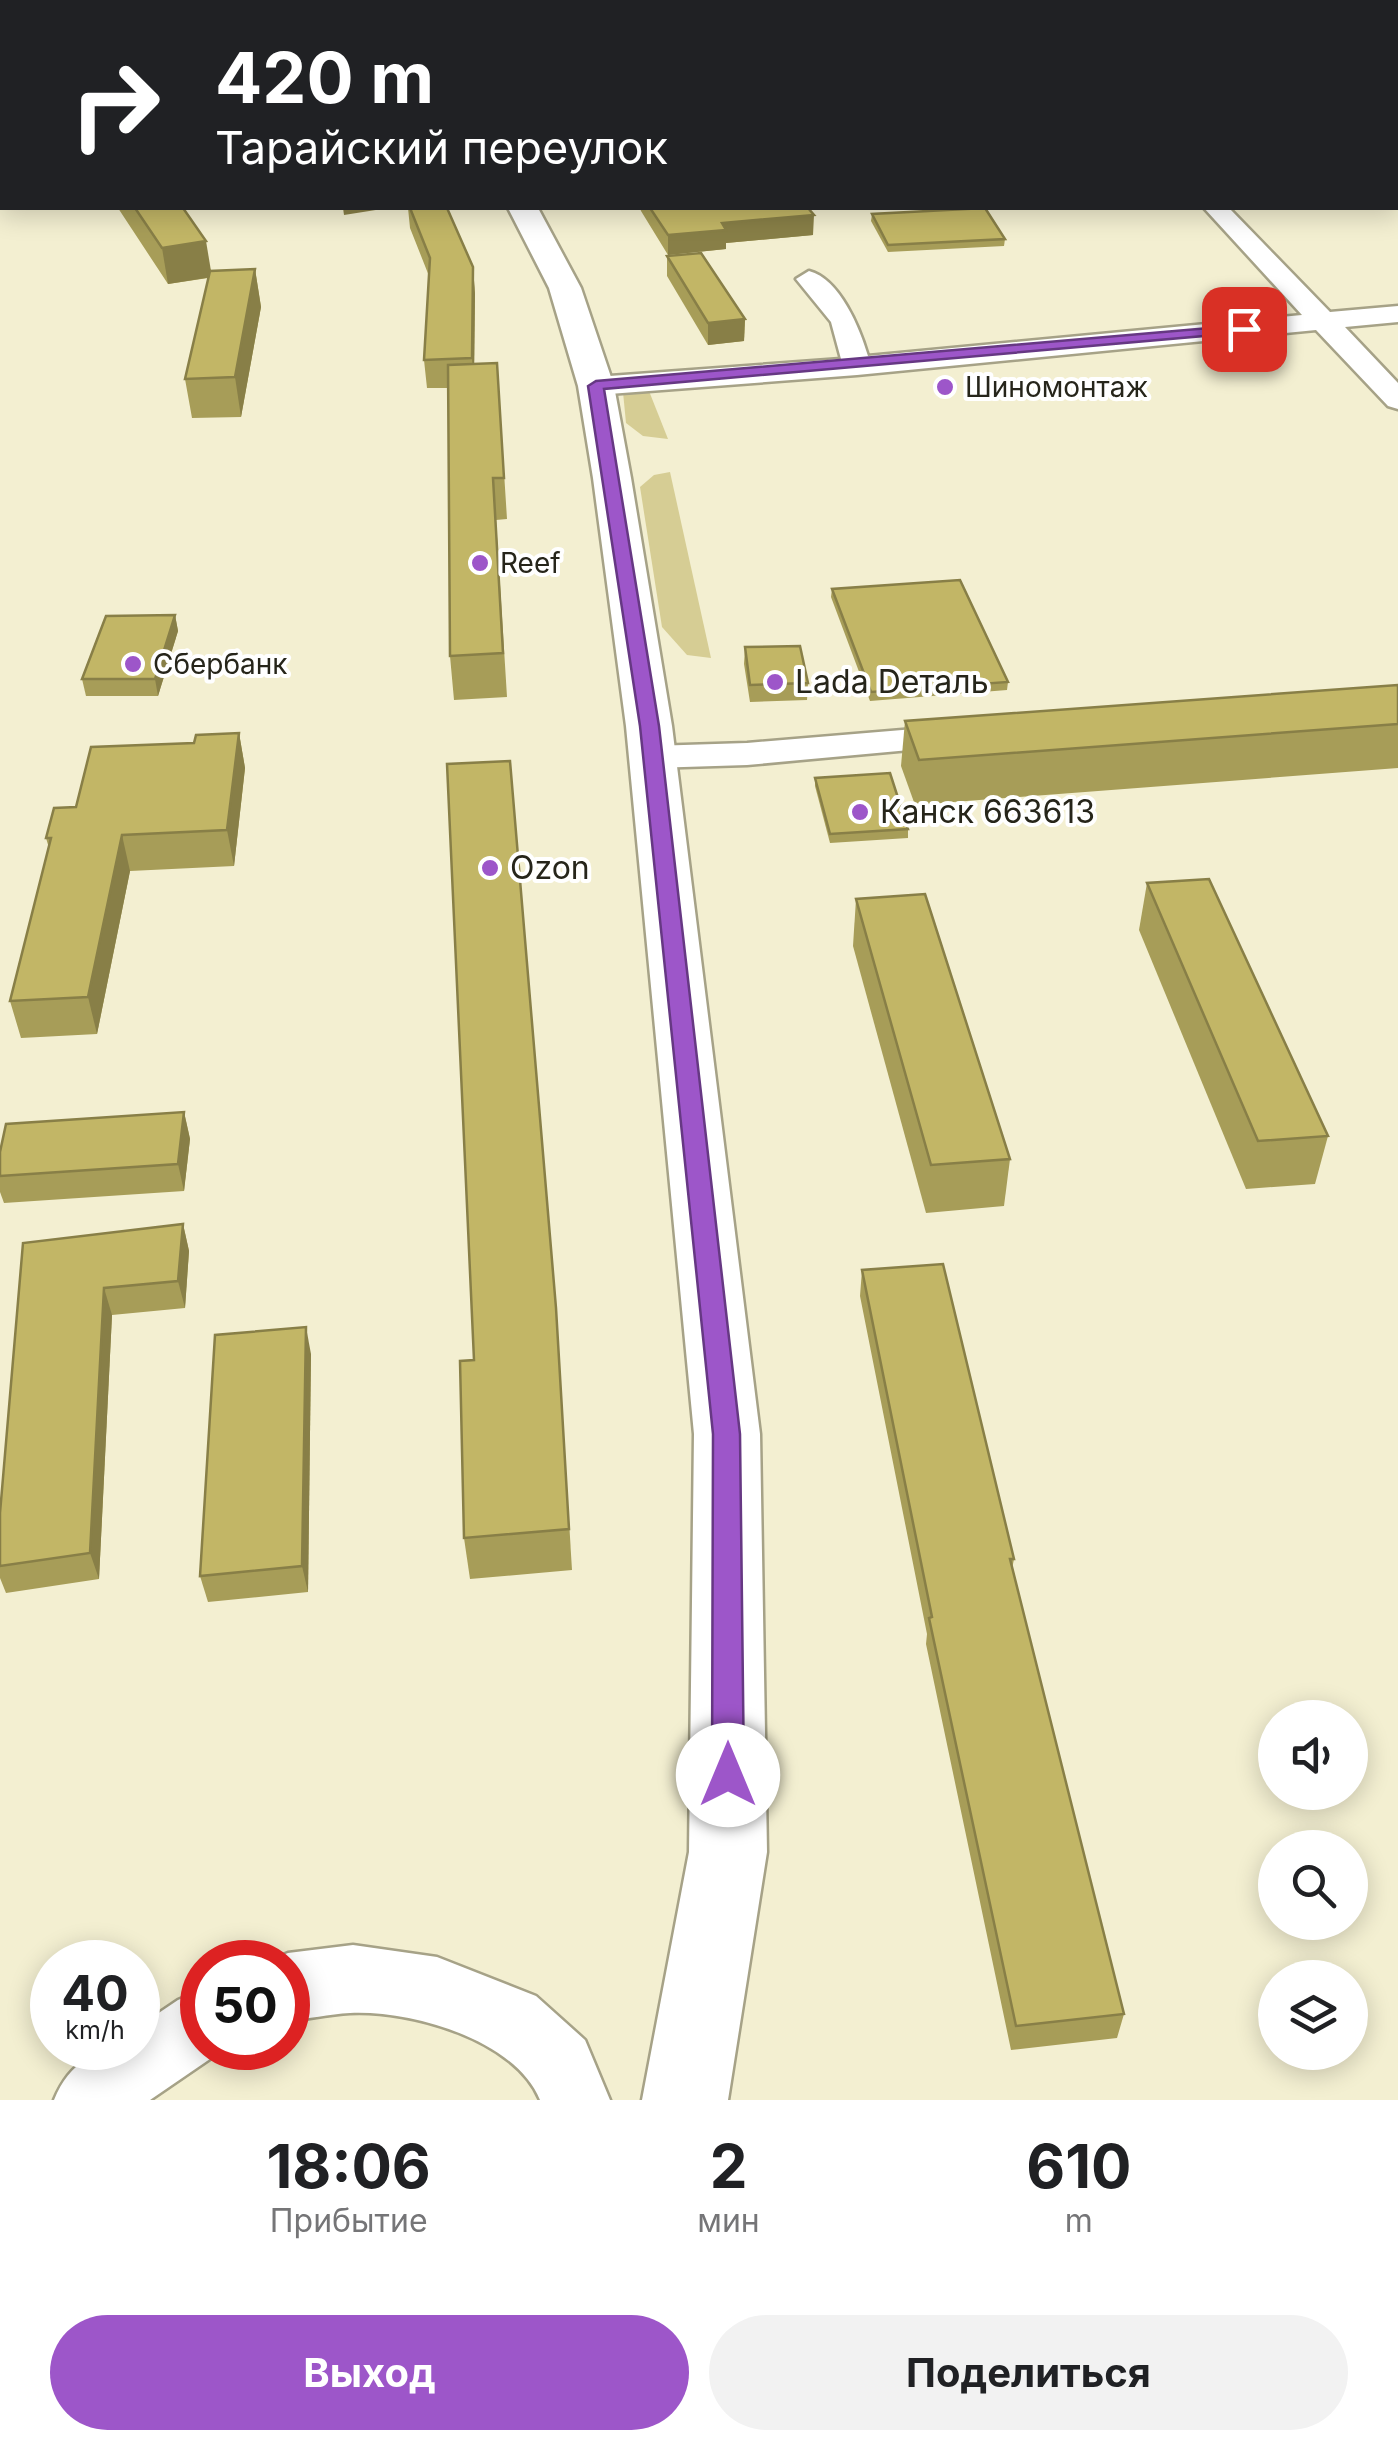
<!DOCTYPE html>
<html lang="ru">
<meta charset="utf-8">
<style>
:root{--surface:#fff;--page:#f2f2f2;--text:#202124;--muted:#757577;--accent:#9d56c9}
body{margin:0;font-family:Inter,sans-serif;background:var(--page);color:var(--text);height:100vh;display:flex;flex-direction:column;font-size:38px;white-space:nowrap}
*{box-sizing:border-box;margin:0}
p{font-size:32px;color:var(--muted)}
.icon{flex:none;width:55px;height:55px;fill:none;stroke:currentColor;stroke-width:2;stroke-linecap:round;stroke-linejoin:round}
.map{position:relative;height:2100px;overflow:hidden}
.sheet{display:flex;flex-direction:column;background:var(--surface);flex:1}
.sheet>*{flex:none}
.banner{position:absolute;left:0px;top:0px;width:1400px;height:210px;box-shadow:0 5px 25px #0003;background:#202124;color:#fff;overflow:hidden}
.fabs{position:absolute;left:1258px;top:1700px;display:grid;gap:20px}
.fabs a{display:grid;place-items:center;width:110px;height:110px;border-radius:50%;background:var(--surface);box-shadow:0 5px 25px #0003;font-size:50px}
.speed{position:absolute;left:30px;top:1940px;display:flex;gap:20px;font-size:50px;font-weight:700;text-align:center}
.speed>*{display:grid;place-content:center;width:130px;height:130px;border-radius:50%;background:var(--surface);box-shadow:0 5px 25px #0003;line-height:1}
.speed small{font-size:25px;font-weight:400}
.speed .limit{border:15px solid #d22;background:#fff;color:#111}
.pin{position:absolute;display:grid;place-items:center;width:85px;height:85px;color:#fff;margin:-42px;border-radius:20px;box-shadow:0 5px 15px #0006}
.me{position:absolute;width:110px;margin:-55px;rotate:0deg;stroke-linejoin:round;filter:drop-shadow(0 0 8px #0008)}
.turn{display:flex;align-items:center;gap:35px;height:210px;padding:0 50px;font-size:45px}
.turn .icon{width:130px;height:130px;stroke-width:2.5}
.turn b{display:block;font-size:70px;line-height:85px}
.eta{display:flex;justify-content:space-evenly;align-items:center;height:170px;text-align:center}
.eta b{font-size:60px;font-weight:700;line-height:70px}
.cta{display:flex;gap:20px;margin-top:auto;padding:20px 50px}
.cta a{flex:1;height:115px;border-radius:60px;background:var(--accent);color:#fff;font-size:40px;font-weight:700;line-height:115px;text-align:center}
.cta a+a{background:var(--page);color:var(--text)}
.map>svg:first-child{display:block}
.green{fill:#d6cd94}
.lines{fill:none;stroke-linecap:round;stroke-linejoin:round}
.minor-casing{stroke:#a6a287;stroke-width:5}
.major-casing{stroke:#a6a287;stroke-width:5}
.minor{fill:#fff;fill-rule:evenodd}
.major{fill:#fff;fill-rule:evenodd}
.wall{fill:#a79d58}
.shaded-wall{fill:#887f47}
.building{fill:#c2b666;stroke:#887f47;stroke-width:2.5}
.route{fill:#9d56c9;stroke:#663883;stroke-width:2.5}
.poi-dot{fill:#9d56c9;stroke:#fff;stroke-width:4}
.labels{text-anchor:middle;stroke-width:8;stroke-linejoin:round;paint-order:stroke}
.far-poi-label{font-size:28px;fill:#26251a;stroke:#fff;text-anchor:start}
.poi-label{font-size:32px;fill:#26251a;stroke:#fff;text-anchor:start}
</style>
<div class="map">
<svg width="1398" height="2100" viewBox="0 0 1398 2100">
<rect width="100%" height="100%" fill="#f3efd1"/>
<g class="green">
<path d="M647,386L668,439L643,436L626,423L623,392Z"/>
<path d="M670,472L711,658L687,655L662,627L640,487L654,475Z"/>
</g>
<g class="lines">
<g class="minor-casing">
<g id="minor">
<path d="M1013,0H1034L1035,2H1015Z"/>
<path d="M1204,208H1229L1330,312L1398,306V322L1345,327L1398,383V409L1388,406L1316,330L857,375L596,395L586,392L581,386L586,380L596,377L841,359L831,322L796,279L809,271C840,279 860,329 868,356L1302,315Z"/>
<path d="M962,725L975,728L981,736L975,744L747,765L652,768L639,765L633,757L639,749L652,746L747,743Z"/>
<path d="M353,1945L437,1957L536,1996L585,2040L610,2100H540C515,2039 410,2010 350,2013C329,2014 308,2019 288,2021V1962H266L288,1953Z"/>
<path d="M202,1990V2048H226L150,2100H54C70,2061 96,2048 138,2048V2027L178,2000Z"/>
</g>
</g>
<g class="major-casing">
<g id="major">
<path d="M404,0H429L430,2H406Z"/>
<path d="M508,208H538L581,288L614,386L631,478L672,726L760,1434L767,1852L728,2100H642L689,1852L694,1434L626,726L593,478L578,386L549,288Z"/>
</g>
</g>
<use href="#minor" class="minor"/>
<use href="#major" class="major"/>
</g>
<g class="wall">
<path d="M485,0H712L713,2H487Z"/>
<path d="M118,208H183L211,271L255,269L261,307L241,417L192,418L185,379L208,278L168,284Z"/>
<path d="M408,208H447L473,267L475,294L474,364L497,363L507,519L496,520L507,697L454,700L450,656L448,388H427L424,360L429,276L410,228Z"/>
<path d="M640,208H808L813,235L726,243V249L668,255L641,211Z"/>
<path d="M872,214L1005,239L1004,246L888,252L871,221Z"/>
<path d="M667,256L745,319L744,341L708,345L667,276Z"/>
<path d="M832,589L1008,682L1007,690L870,701L831,597Z"/>
<path d="M175,615L178,631L158,696H86L82,679Z"/>
<path d="M745,647L808,683L807,700L750,702L744,664Z"/>
<path d="M1398,685V768L915,805L901,766L905,721Z"/>
<path d="M239,733L245,768L234,866L130,871L97,1034L21,1038L10,1001L49,848L46,838L76,807L194,743Z"/>
<path d="M815,778L908,829V838L830,843L815,786Z"/>
<path d="M1147,883L1328,1136L1315,1184L1246,1189L1139,930Z"/>
<path d="M856,899L1010,1159L1004,1206L926,1213L853,946Z"/>
<path d="M184,1112L190,1139L184,1191L4,1203L0,1192V1176Z"/>
<path d="M183,1224L189,1251L185,1308L112,1315L99,1579L6,1593L0,1578V1513L23,1243Z"/>
<path d="M862,1270L1014,1559L1012,1569L1124,2014L1117,2038L1011,2050L926,1644L927,1634L860,1296Z"/>
<path d="M556,1308L572,1570L470,1579L464,1538L474,1360Z"/>
<path d="M311,1354L308,1592L208,1602L200,1576Z"/>
</g>
<g class="shaded-wall">
<path d="M173,0H188L186,2H171Z"/>
<path d="M343,208H382V209L344,215Z"/>
<path d="M814,215L813,235L726,243V249L668,255V235L722,223Z"/>
<path d="M206,241L212,277L168,284L162,248Z"/>
<path d="M473,267L475,294L474,387L472,358Z"/>
<path d="M255,269L261,307L241,417L235,377Z"/>
<path d="M745,319L744,341L708,345V323Z"/>
<path d="M175,615L178,631L158,696L155,679Z"/>
<path d="M239,733L245,768L234,866L227,830Z"/>
<path d="M122,835L130,871L97,1034L88,997Z"/>
<path d="M184,1112L190,1139L184,1191L178,1164Z"/>
<path d="M183,1224L189,1251L185,1308L178,1281Z"/>
<path d="M104,1288L112,1315L99,1579L90,1553Z"/>
<path d="M306,1327L311,1354L308,1592L302,1566Z"/>
</g>
<g class="building">
<path d="M84,0H173L171,2H82Z"/>
<path d="M495,0H712L713,1L686,2H497Z"/>
<path d="M135,208H183L206,241L162,248Z"/>
<path d="M410,208H447L473,267L472,358L424,360L430,258Z"/>
<path d="M650,208H808L814,215L722,223L726,230L668,235Z"/>
<path d="M985,208L1005,239L888,245L872,214Z"/>
<path d="M701,253L745,319L708,323L667,256Z"/>
<path d="M255,269L235,377L185,379L210,271Z"/>
<path d="M497,363L504,478H493L503,653L450,656L448,365Z"/>
<path d="M960,580L1008,682L871,692L832,589Z"/>
<path d="M175,615L155,679H82L106,616Z"/>
<path d="M800,646L808,683L750,685L745,647Z"/>
<path d="M1398,685V724L919,760L905,721Z"/>
<path d="M239,733L227,830L122,835L88,997L10,1001L51,838H46L54,808L76,807L91,747L194,743L196,735Z"/>
<path d="M510,761L556,1308L569,1529L464,1538L460,1361L474,1360L447,764Z"/>
<path d="M890,773L908,829L830,834L815,778Z"/>
<path d="M1209,879L1328,1136L1258,1141L1147,883Z"/>
<path d="M925,894L1010,1159L931,1165L856,899Z"/>
<path d="M184,1112L178,1164L0,1176V1152L6,1124Z"/>
<path d="M183,1224L178,1281L104,1288L90,1553L0,1566V1513L23,1243Z"/>
<path d="M943,1264L1014,1559H1010L1124,2014L1016,2026L929,1618L932,1617L862,1270Z"/>
<path d="M306,1327L302,1566L200,1576L215,1335Z"/>
</g>
<path class="route" d="M1244,325L1249,326V332L604,389L659,726L740,1434L744,1775L739,1785L728,1790L717,1785L712,1775L713,1434L640,726L588,386L596,381Z"/>
<g class="poi-dot">
<circle cx="945" cy="387" r="10"/>
<circle cx="480" cy="563" r="10"/>
<circle cx="133" cy="664" r="10"/>
<circle cx="775" cy="682" r="10"/>
<circle cx="860" cy="812" r="10"/>
<circle cx="490" cy="868" r="10"/>
</g>
<g class="labels">
<g class="far-poi-label">
<text x="965" y="397">Шиномонтаж</text>
<text x="500" y="573">Reef</text>
<text x="153" y="674">Сбербанк</text>
</g>
<g class="poi-label">
<text x="795" y="693">Lada Dеталь</text>
<text x="880" y="823">Канск 663613</text>
<text x="510" y="879">Ozon</text>
</g>
</g>
</svg>
<div class="fabs">
<a><svg class="icon" aria-label="sound" viewBox="0 0 24 24"><path d="M4 9h4l5-4v14l-5-4H4zM17 9q2 3 0 6"/></svg></a>
<a><svg class="icon" aria-label="search" viewBox="0 0 24 24"><circle cx="10" cy="10" r="6"/><path d="M15 15l6 6"/></svg></a>
<a><svg class="icon" aria-label="layers" viewBox="0 0 24 24"><path d="M12 4l9 5-9 5-9-5zM3 14l9 5 9-5"/></svg></a>
</div>
<div class="speed"><div>40<small>km/h</small></div><div class="limit">50</div></div>
<div class="pin" style="left:1244px;top:329px;background:#d93025"><svg class="icon" aria-label="arrive" viewBox="0 0 24 24"><path d="M6 21V4h12l-3 4 3 4H6"/></svg></div>
<svg class="me" style="left:728px;top:1775px" viewBox="-20 -20 40 40"><circle r="19" fill="#fff"/><path d="M0-13L10 11 0 6-10 11z" fill="#9d56c9"/></svg>
<div class="banner">
<div class="turn"><svg class="icon" aria-label="right" viewBox="0 0 24 24"><path d="M7 20v-9h11M14 6l5 5-5 5"/></svg><div><b>420 m</b>Тарайский переулок</div></div>
</div>
</div>
<section class="sheet">
<div class="eta">
<div><b>18:06</b><p>Прибытие</p></div>
<div><b>2</b><p>мин</p></div>
<div><b>610</b><p>m</p></div>
</div>
<div class="cta"><a>Выход</a><a>Поделиться</a></div>
</section>
